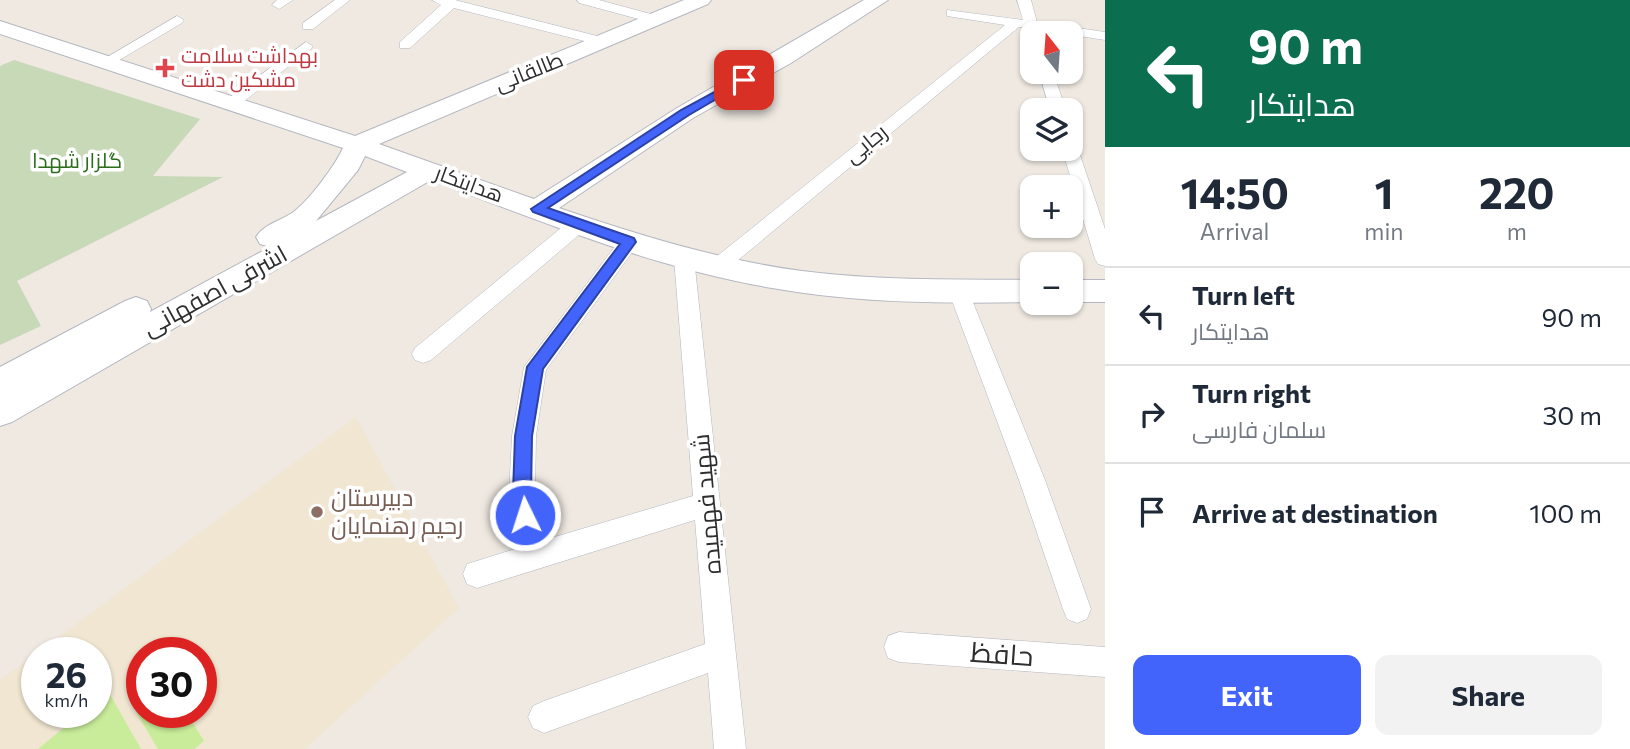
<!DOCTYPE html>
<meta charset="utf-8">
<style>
:root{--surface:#fff;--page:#f2f2f3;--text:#1f2937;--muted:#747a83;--line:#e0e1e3;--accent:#4264fb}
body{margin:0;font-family:Commissioner,Cairo,sans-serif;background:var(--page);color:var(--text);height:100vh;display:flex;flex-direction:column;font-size:26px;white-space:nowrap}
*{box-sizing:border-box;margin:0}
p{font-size:23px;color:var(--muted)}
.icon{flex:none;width:38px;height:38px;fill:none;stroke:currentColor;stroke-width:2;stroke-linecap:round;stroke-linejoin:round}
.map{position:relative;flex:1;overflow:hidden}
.sheet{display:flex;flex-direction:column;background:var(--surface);width:525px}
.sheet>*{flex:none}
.guide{background:#0b6e4f;color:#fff;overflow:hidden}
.needle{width:46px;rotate:343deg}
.controls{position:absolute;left:1020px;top:21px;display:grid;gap:14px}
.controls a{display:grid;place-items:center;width:63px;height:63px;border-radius:14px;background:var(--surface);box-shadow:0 2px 5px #0004;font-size:35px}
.speed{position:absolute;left:21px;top:637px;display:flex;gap:14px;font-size:35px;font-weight:700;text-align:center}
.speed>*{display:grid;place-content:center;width:91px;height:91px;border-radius:50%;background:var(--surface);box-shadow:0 2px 5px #0004;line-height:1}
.speed small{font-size:18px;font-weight:400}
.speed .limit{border:10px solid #d22;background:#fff;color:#111}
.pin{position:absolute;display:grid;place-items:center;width:60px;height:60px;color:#fff;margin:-30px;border-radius:14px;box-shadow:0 4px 10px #0006}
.me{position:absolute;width:77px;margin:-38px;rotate:356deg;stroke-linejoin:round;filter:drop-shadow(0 0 5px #0008)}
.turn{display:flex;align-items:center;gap:24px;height:147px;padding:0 28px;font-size:32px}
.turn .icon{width:91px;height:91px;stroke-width:2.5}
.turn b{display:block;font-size:49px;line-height:60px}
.eta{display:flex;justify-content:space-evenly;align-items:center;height:119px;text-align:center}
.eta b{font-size:42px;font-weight:700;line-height:49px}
.action{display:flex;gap:14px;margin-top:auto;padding:14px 28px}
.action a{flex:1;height:80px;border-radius:14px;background:var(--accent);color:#fff;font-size:28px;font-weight:700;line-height:80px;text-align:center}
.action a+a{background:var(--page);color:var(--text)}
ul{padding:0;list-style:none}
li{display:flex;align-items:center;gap:21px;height:98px;padding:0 28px;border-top:2px solid var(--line)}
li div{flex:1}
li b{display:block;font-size:26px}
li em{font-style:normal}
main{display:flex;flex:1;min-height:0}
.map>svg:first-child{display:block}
.education{fill:#f0e6d1;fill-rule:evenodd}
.cemetery{fill:#c8d9b8}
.pitch{fill:#c9ec9a}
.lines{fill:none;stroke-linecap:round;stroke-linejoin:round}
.street-casing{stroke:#b4b7c1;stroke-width:1}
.secondary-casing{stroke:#b4b7c1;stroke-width:2}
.street{fill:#fff;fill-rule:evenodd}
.secondary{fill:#fff;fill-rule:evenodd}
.route{fill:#4264fb;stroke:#2b41a3;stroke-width:2}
.health-dot{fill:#e0444e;stroke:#fff;stroke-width:2.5}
.education-dot{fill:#8d6e63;stroke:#fff;stroke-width:2.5}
.labels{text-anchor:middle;stroke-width:7;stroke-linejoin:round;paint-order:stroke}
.far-health-label{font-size:21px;fill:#be3a42;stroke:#fff;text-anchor:start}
.far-street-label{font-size:21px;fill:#2e2e2e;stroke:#fff}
.far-park-label{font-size:21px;fill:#2c6e1b;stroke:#fff}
.street-label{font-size:24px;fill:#2e2e2e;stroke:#fff}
.education-label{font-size:24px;fill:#785e54;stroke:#fff;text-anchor:start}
.near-street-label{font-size:28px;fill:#2e2e2e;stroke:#fff}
</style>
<main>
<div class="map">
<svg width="1105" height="749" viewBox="0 0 1105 749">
<rect width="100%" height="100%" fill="#efe9e1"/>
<path class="education" d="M356,417L459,608L305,749H0V680L37,653V712H96V653H37ZM142,653H201V712H142Z"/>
<path class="cemetery" d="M14,60L200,119L153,176L223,177L17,281L41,326L0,345V66Z"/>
<g class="pitch">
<path d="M108,691L141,749H38L83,712H96V701Z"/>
<path d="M142,707V712H186L204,741L194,749H158L136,712Z"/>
</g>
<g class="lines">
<g class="street-casing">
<g id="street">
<path d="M277,0H293L279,9L272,5Z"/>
<path d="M335,0H350L313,29H303V23Z"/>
<path d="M432,0H455L609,39L611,42L604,46L454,8L410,48H400V42L441,5Z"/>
<path d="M577,0H599L662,17L664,20L657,24L579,3Z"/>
<path d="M1017,0H1031L1037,22L1105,32V40L1040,30L1041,33H1032V37L1029,36L1026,28L1019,27L725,271L718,273L711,271L708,266L711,261L1005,25L947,16V10L1023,20Z"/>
<path d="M177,16L184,20L182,23L111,65L106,66L99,62Z"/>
<path d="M306,42L313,46L311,49L238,106H226L224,103L226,100Z"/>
<path d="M1039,72H1053L1066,110H1050Z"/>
<path d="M1071,144L1078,149L1105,229V266L1098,264L1095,259L1062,149H1071Z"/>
<path d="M579,217L586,219L588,224L586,229L431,360L423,363L415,360L412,354L415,348L572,219Z"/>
<path d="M629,235L636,237L639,242L636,247L546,370L536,436L535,493L541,541L693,496L674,258L677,253H691L694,258L746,749H714L708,673L544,733L533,728L528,717L533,706L544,701L705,644L695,520L477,588L467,584L463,574L467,564L515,549L509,493L512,436L524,367L622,237Z"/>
<path d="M958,282L965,285L968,290L1045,480L1091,609L1087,619L1077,623L1067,619L1063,609L1019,480L948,290L951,285Z"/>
<path d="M899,632L1105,647V677L899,662L888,658L884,647L888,636Z"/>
</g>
</g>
<g class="secondary-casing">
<g id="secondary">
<path d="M684,0H711L708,4L379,144L534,199L677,108L864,0H888L791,63L693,118L559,208C638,235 719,260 802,271C878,281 955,279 1032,280V302C946,304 857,303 772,288C654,268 542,222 431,180L12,422L0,426V367L125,301L136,297L147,301L151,309L150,312L270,247L260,244L256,237C264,224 280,221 292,213C308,202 335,166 343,148L0,34V21L355,136ZM365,156L407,172L316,221L358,170Z"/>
<rect x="1071" y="280" width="34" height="22"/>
</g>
</g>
<use href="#street" class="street"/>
<use href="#secondary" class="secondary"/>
</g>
<path class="route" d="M740,78L749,80L689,115L548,208L634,238L636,242L543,369L532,436L531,493L534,515L531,521L525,524L518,521L513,493L515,436L527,367L620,244L533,212L531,209L681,110Z"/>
<path class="health-dot" d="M161.5 57.5h7v7h7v7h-7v7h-7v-7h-7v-7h7z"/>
<circle class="education-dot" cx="317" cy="512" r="7"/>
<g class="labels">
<g class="far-health-label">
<text x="181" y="63">بهداشت سلامت<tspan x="181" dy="24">مشکین دشت</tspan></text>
</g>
<g class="far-street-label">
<text transform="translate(529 72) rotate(-22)" y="7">طالقانی</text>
<text transform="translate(866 144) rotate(-39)" y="7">رجایی</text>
<text transform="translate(469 184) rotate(20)" y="7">هدایتکار</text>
</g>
<g class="far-park-label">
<text x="77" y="168">گلزار شهدا</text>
</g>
<g class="street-label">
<text transform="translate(215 291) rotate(-29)" y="8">اشرفی اصفهانی</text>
<text transform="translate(707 504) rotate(-95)" y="8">شهید فهمیده</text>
</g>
<g class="education-label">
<text x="331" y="506">دبیرستان<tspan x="331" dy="28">رحیم رهنمایان</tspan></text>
</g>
<g class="near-street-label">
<text transform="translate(1002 654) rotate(4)" y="10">حافظ</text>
</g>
</g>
</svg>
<div class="controls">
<a><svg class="needle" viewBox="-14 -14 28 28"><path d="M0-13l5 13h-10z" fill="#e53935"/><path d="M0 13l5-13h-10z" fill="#747a83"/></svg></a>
<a><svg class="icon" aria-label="layers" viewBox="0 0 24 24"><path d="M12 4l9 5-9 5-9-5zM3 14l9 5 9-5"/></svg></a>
<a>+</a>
<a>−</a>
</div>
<div class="speed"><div>26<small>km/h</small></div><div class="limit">30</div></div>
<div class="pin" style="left:744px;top:80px;background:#d93025"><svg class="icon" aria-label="arrive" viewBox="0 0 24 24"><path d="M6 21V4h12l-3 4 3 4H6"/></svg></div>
<svg class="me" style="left:525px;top:515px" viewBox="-20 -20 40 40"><circle r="17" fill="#4264fb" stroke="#fff" stroke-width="3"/><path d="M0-11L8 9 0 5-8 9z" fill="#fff"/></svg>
</div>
<section class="sheet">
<div class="guide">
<div class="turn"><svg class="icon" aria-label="left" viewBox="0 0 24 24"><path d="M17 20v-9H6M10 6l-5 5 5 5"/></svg><div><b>90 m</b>هدایتکار</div></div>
</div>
<div class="eta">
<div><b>14:50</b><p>Arrival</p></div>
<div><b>1</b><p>min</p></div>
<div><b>220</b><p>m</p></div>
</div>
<ul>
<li><svg class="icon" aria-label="left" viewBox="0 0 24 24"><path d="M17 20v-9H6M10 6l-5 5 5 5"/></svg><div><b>Turn left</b><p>هدایتکار</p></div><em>90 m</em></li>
<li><svg class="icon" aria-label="right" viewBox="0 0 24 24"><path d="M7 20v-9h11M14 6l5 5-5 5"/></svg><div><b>Turn right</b><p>سلمان فارسی</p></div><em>30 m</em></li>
<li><svg class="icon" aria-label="arrive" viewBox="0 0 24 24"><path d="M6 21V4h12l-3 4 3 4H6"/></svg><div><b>Arrive at destination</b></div><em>100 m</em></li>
</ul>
<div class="action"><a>Exit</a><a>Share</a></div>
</section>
</main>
